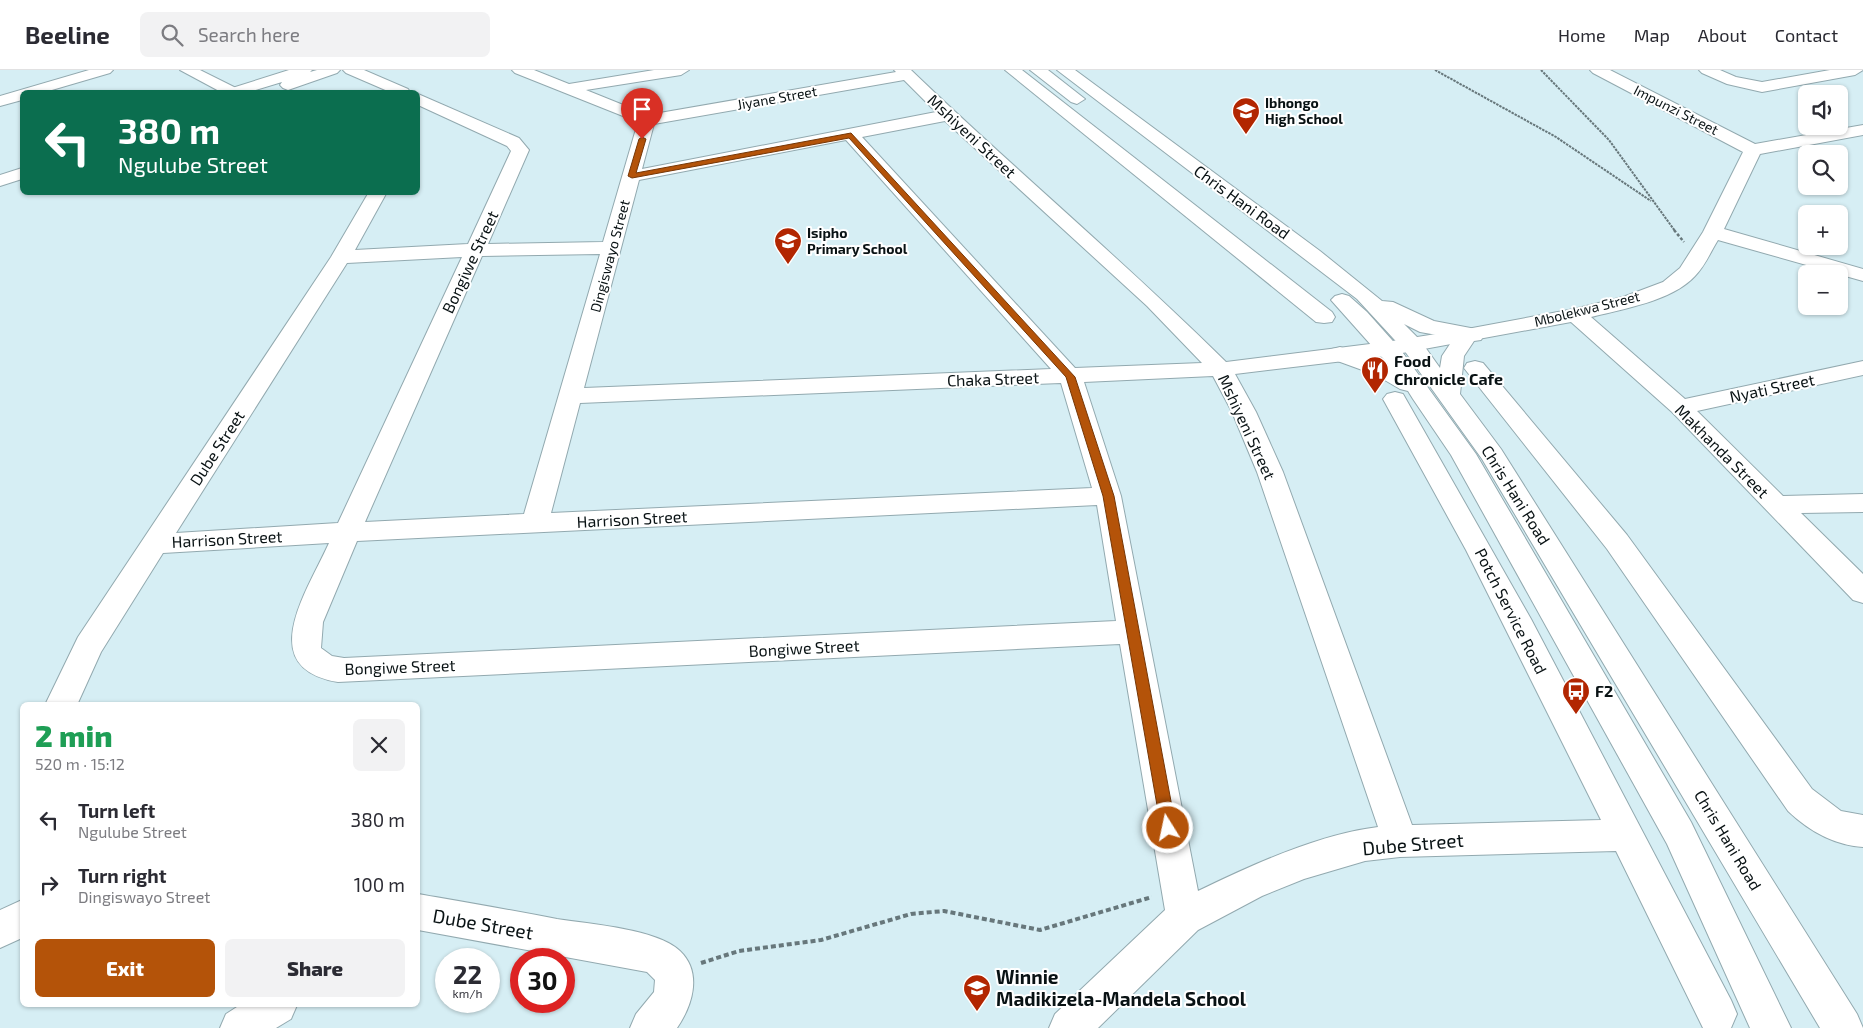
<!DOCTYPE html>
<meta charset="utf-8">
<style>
:root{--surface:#fff;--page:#f2f2f3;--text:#2b2b33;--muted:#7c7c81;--line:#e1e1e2;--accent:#b45309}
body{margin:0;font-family:"Exo 2",sans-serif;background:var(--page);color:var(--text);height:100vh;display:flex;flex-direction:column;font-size:19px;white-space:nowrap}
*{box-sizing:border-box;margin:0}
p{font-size:16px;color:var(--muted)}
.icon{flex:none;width:28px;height:28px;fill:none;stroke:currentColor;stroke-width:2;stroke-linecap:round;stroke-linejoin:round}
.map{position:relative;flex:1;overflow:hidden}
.sheet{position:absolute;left:20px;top:632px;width:400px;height:305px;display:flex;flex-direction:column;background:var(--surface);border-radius:8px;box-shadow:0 1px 4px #0004}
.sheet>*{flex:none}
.banner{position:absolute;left:20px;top:20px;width:400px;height:105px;border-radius:8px;box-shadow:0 1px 4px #0004;background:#0b6e4f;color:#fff;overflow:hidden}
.buttons{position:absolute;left:1798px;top:15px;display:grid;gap:10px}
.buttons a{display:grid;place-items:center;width:50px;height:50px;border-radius:8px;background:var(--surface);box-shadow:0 1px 4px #0004;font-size:25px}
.speed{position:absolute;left:435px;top:878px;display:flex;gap:10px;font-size:25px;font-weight:700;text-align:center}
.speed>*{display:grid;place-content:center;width:65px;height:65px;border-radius:50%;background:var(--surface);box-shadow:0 1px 4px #0004;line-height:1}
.speed small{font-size:12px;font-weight:400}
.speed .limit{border:8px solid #d22;background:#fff;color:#111}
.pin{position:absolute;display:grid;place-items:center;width:42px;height:42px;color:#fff;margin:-51px -21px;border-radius:50% 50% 50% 0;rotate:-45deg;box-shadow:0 0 5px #0007}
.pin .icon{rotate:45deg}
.me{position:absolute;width:55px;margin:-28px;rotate:350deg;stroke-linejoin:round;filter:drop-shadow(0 0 4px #0008)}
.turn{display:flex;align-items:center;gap:18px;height:105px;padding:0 15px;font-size:22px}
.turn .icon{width:65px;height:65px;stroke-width:2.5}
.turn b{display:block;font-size:35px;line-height:42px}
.round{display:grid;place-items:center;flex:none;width:52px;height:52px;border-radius:8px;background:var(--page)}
.head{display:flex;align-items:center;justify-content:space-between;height:85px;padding:0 15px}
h1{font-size:30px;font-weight:800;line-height:38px;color:#1e9e55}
.primary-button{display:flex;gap:10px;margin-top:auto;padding:10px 15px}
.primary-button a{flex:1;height:58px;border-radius:8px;background:var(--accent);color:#fff;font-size:20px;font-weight:800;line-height:58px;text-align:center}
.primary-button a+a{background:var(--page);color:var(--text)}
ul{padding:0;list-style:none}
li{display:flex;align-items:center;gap:15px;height:65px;padding:0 15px}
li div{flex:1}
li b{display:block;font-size:19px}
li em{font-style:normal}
header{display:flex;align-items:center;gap:30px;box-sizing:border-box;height:70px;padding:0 25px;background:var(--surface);border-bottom:1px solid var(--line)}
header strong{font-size:24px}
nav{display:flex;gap:28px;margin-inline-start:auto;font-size:18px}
.search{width:350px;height:45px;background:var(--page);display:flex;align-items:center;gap:12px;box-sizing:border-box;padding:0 18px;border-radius:8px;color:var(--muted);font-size:19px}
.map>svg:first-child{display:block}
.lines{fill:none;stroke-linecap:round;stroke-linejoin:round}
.minor-casing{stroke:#92a9af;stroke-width:2}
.secondary-casing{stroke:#92a9af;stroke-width:2}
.path-far2{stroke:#67777b;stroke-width:2;stroke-dasharray:2.5 1;stroke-linecap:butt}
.path-far1{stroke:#67777b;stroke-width:2.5;stroke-dasharray:3 2;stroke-linecap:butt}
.path{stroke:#67777b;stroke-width:4;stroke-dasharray:5 3;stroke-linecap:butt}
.minor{fill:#fff;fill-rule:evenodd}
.secondary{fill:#fff;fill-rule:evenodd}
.route{fill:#b45309;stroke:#753606}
.labels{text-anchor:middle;stroke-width:4;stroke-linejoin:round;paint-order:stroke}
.far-street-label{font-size:14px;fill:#091214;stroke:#fff}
.far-poi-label{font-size:14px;font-weight:bold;fill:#091214;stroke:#fff;text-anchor:start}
.street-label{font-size:16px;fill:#091214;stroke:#fff}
.poi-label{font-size:16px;font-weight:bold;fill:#091214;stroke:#fff;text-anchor:start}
.near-street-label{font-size:19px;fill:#091214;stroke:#fff}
.near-poi-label{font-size:19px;font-weight:bold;fill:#091214;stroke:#fff;text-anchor:start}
</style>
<header>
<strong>Beeline</strong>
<div class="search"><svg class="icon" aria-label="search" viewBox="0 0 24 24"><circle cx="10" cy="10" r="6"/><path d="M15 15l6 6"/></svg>Search here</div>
<nav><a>Home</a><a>Map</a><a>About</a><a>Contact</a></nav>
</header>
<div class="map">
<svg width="1863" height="958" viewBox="0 0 1863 958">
<rect width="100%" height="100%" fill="#d6eef4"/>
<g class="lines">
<g class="minor-casing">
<g id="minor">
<path d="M89,0H113L110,3L45,22H22V30L0,36V26Z"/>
<path d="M180,0H200L238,19L240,22H221Z"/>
<path d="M343,0H364L408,19L410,22H390L346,3Z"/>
<path d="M512,0H534L569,14L654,0H689L681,5L586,20L648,45L896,2L894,0H911C1014,99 1124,191 1226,292L1386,272L1467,259L1574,239L1623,227L1663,212L1680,198L1703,162L1743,82L1593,3L1590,0H1610L1755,74L1863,55V65L1760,84L1724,159L1863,199V211L1718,170C1711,181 1705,196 1695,206C1672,231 1623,239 1591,247L1685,329L1863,291V305L1697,341L1783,426L1863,424V442L1801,443L1863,504V533L1853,530L1672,342L1571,252L1386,286L1235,304L1256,342L1283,402L1412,755L1601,750L1466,480L1383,329L1387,324L1395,322L1403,324L1531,549L1731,930L1737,944L1731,958H1703L1616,781L1400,787L1365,791L1304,809L1262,826L1198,860L1098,958H1049L1055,944L1165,840L1120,574L338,612C253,598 308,520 329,473L163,483L101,582L77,635H45L78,567L331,187L369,122H387L355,180L468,174L511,81L507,76L418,35V24L519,68L529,80L488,174L603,172L638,52L515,3ZM904,10L936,42L642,99L654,54ZM945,51L1147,236L1202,293L1075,298L862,67ZM846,70L1051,299L584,318L639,110ZM600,184L524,444L365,452L482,186ZM462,187L338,453L176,463L347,193ZM1213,306L1232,342L1257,402L1378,757C1320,764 1251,795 1198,821L1121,426L1084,312ZM1061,313L1092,418L551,443L580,333ZM1097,435L1116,551L344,588L332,586L321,578L323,552L357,471Z"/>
<path d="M1005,0H1022L1332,242L1335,247L1332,252L1324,253L1316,252Z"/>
<path d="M1699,0H1720L1736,7L1762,12L1830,0H1863L1855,5L1762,22L1727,14L1702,3Z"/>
<path d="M1475,291L1483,293L1627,465L1812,719L1841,741L1863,745V777C1834,775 1809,761 1788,741L1607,479L1464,298L1467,293Z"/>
<path d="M418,824C464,832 511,840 557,849C590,854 657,859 680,881C703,903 692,936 677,958H630L636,944L654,922L655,910L647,902L418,860Z"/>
<path d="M22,830V868L0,878V840Z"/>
<path d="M240,935H297L291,949L276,958H220L226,944Z"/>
</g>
</g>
<g class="secondary-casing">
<g id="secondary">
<path d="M289,0H312L310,2L317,0H340L337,3L288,20L283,18L280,15L282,12L249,22H227L229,19Z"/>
<path d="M1030,0H1048L1085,29L1077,34L1071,32Z"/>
<path d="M1057,0H1075L1320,181L1382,231L1393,232L1434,251L1481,260L1484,265L1481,270L1474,271L1464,286L1460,324L1501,379L1857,944L1863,958H1820L1482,389L1404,280L1357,229ZM1404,254L1420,262L1454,268L1442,286L1440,298L1420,270Z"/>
<path d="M22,98V109L0,116V105Z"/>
<path d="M1342,224L1349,226L1367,242L1400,279L1476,384L1691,752L1791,958H1750L1667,774L1451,385L1413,329L1408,321L1400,319L1376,305L1332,289L1329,284L1332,279L1340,277L1388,294L1331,230L1335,226Z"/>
</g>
</g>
<g class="path-far2">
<path d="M1435,0L1556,67L1651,131"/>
<path d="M1541,0L1609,70L1675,161"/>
</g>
<path class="path-far1" d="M1674,160L1684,172"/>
<path class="path" d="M701,893L739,881L821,870L911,844L944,841L1040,860L1152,827"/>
<use href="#minor" class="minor"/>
<use href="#secondary" class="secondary"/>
</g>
<path class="route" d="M851,63L1075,307L1114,426L1176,758L1173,763L1168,765L1163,763L1161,758L1103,426L1066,307L849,68L632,108L628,106L639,69L642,67L646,69L636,103Z"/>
<defs>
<g id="school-pin" transform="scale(1.4375)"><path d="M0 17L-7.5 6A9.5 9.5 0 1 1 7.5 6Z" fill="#b22601" stroke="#fff"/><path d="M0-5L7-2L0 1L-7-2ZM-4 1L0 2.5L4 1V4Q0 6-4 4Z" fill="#fff"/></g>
<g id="restaurant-pin" transform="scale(1.4375)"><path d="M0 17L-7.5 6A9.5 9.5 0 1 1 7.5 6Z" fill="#b22601" stroke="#fff"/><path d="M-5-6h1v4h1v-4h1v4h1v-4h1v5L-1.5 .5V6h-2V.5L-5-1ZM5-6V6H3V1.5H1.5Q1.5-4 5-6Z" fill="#fff"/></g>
<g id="bus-pin" transform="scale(1.4375)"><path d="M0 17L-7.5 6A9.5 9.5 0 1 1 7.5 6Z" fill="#b22601" stroke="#fff"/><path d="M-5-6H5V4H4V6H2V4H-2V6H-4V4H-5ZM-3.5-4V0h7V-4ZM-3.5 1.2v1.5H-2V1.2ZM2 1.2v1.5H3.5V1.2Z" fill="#fff"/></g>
</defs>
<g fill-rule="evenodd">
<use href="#school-pin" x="1246" y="41"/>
<use href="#school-pin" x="788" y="171"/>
<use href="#restaurant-pin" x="1375" y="300"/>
<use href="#bus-pin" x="1576" y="621"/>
<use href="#school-pin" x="977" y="918"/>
</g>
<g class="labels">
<g class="far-street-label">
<text transform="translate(777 28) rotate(-10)" y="5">Jiyane Street</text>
<text transform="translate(1676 40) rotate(27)" y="5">Impunzi Street</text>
<text transform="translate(610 186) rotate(-75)" y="5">Dingiswayo Street</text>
<text transform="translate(1587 239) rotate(-14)" y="5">Mbolekwa Street</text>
</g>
<g class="far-poi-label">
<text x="1265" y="38">Ibhongo<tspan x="1265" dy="16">High School</tspan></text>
<text x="807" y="168">Isipho<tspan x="807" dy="16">Primary School</tspan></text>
</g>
<g class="street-label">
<text transform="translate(972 66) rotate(43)" y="6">Mshiyeni Street</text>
<text transform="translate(1242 132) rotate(36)" y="6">Chris Hani Road</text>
<text transform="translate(470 192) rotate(-65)" y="6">Bongiwe Street</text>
<text transform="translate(993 309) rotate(-2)" y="6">Chaka Street</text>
<text transform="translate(1772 318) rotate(-12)" y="6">Nyati Street</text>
<text transform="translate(1247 357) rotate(65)" y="6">Mshiyeni Street</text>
<text transform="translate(217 378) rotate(-57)" y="6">Dube Street</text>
<text transform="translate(1722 381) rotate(45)" y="6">Makhanda Street</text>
<text transform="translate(1516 425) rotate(58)" y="6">Chris Hani Road</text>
<text transform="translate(632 449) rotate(-3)" y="6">Harrison Street</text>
<text transform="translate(227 469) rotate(-3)" y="6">Harrison Street</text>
<text transform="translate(1511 541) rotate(63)" y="6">Potch Service Road</text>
<text transform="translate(804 578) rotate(-3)" y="6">Bongiwe Street</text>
<text transform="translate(400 597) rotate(-2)" y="6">Bongiwe Street</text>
<text transform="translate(1728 770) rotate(59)" y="6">Chris Hani Road</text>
</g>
<g class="poi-label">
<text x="1394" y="297">Food<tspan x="1394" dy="18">Chronicle Cafe</tspan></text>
<text x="1595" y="627">F2</text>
</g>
<g class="near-street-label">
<text transform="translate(1413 774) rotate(-5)" y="7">Dube Street</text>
<text transform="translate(483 854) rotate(10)" y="7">Dube Street</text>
</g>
<g class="near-poi-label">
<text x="996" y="914">Winnie<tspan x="996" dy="22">Madikizela-Mandela School</tspan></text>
</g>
</g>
</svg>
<div class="buttons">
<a><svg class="icon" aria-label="sound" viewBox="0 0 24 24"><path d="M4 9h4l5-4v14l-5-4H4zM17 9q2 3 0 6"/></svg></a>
<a><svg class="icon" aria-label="search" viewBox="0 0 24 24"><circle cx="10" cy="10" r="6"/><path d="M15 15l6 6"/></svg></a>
<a>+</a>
<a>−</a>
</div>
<div class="speed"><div>22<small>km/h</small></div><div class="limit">30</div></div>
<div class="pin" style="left:642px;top:69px;background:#d93025"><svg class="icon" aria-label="arrive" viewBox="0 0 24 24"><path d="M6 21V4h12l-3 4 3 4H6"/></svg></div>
<svg class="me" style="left:1168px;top:758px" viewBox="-20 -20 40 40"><circle r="17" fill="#b45309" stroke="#fff" stroke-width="3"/><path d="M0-11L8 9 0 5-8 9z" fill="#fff"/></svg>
<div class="banner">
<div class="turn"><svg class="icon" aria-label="left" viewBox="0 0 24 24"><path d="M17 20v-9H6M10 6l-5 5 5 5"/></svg><div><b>380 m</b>Ngulube Street</div></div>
</div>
<section class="sheet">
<div class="head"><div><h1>2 min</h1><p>520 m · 15:12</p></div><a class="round"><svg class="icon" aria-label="close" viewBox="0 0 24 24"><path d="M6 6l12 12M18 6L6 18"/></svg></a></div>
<ul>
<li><svg class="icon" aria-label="left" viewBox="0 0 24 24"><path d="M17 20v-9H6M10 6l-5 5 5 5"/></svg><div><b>Turn left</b><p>Ngulube Street</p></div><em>380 m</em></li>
<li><svg class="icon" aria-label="right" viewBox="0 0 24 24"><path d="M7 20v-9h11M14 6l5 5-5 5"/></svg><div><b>Turn right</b><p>Dingiswayo Street</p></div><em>100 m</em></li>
</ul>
<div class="primary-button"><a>Exit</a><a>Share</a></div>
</section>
</div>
